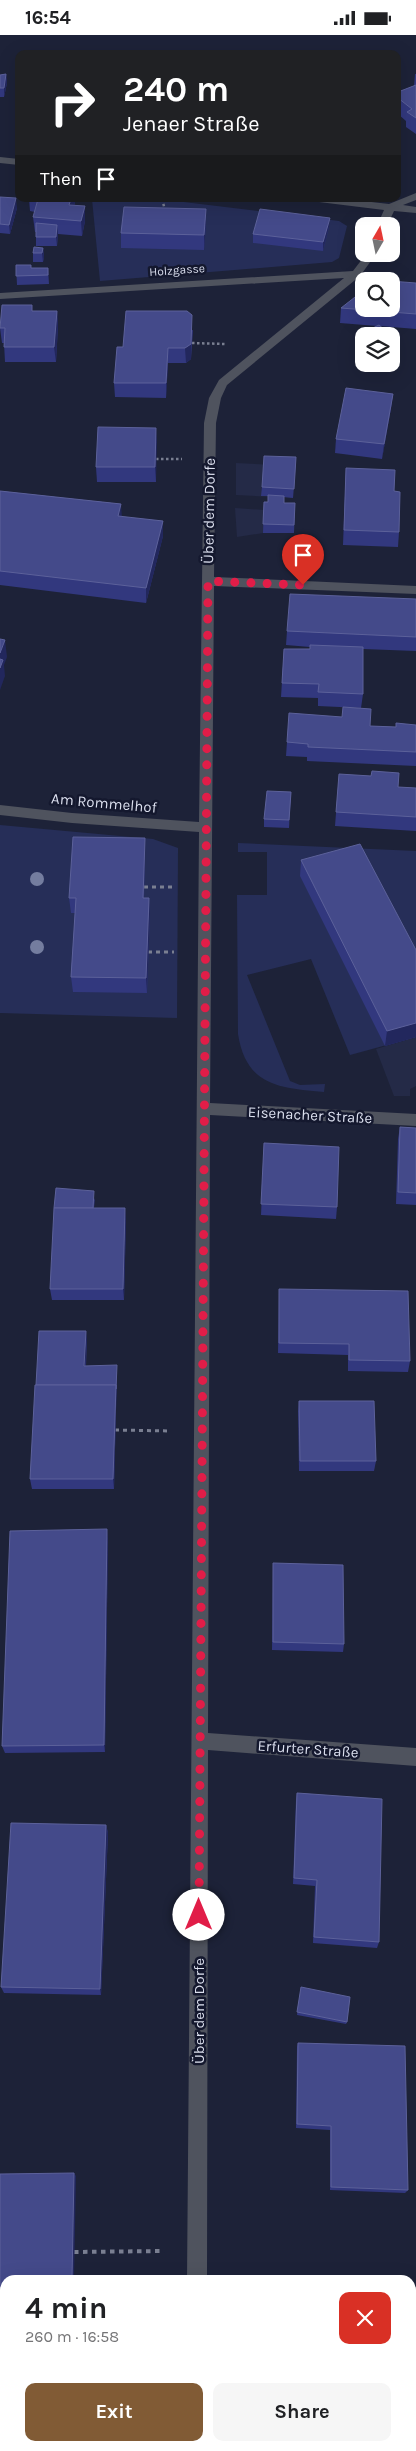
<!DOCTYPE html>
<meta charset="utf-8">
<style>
:root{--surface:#fff;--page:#f6f6f6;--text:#202124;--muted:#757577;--accent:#815b35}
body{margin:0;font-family:Karla,sans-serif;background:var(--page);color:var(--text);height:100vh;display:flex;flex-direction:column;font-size:19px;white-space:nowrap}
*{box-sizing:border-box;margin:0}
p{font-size:16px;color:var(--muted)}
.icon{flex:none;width:28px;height:28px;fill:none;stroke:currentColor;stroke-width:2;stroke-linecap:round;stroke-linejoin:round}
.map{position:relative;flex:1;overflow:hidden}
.side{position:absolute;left:0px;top:2240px;width:416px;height:176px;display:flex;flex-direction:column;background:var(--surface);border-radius:15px 15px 0 0;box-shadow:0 5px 20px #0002}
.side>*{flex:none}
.hud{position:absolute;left:15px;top:15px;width:386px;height:152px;border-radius:10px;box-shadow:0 5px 20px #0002;background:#202124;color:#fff;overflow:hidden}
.needle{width:32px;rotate:9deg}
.buttons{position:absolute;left:355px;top:182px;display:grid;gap:10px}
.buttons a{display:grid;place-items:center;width:45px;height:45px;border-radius:10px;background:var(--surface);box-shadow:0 5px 20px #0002;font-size:25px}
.pin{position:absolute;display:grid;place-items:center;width:42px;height:42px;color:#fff;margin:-51px -21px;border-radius:50% 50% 50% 0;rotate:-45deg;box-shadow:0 0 5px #0007}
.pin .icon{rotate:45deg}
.me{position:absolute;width:55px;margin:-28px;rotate:0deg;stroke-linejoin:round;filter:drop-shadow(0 0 4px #0008)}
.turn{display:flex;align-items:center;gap:18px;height:105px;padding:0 25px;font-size:22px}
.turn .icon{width:65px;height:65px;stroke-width:2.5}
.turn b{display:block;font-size:35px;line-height:42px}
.then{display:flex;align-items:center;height:48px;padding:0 25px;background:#0003;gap:10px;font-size:19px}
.round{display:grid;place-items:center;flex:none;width:52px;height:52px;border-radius:10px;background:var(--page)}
.headline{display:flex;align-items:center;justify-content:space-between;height:85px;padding:0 25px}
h1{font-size:30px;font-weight:700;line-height:38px}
.primary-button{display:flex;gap:10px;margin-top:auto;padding:10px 25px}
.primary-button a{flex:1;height:58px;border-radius:10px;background:var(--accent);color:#fff;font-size:20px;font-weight:700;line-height:58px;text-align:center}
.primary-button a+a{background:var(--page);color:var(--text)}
.status{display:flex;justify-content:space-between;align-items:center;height:35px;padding:0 25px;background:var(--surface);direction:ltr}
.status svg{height:14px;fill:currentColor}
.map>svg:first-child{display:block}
.built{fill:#242a47}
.green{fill:#262e58}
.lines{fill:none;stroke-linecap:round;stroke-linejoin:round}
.path-far2{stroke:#7a7f91;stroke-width:2.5;stroke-dasharray:2.5 2.5;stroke-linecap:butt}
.path-far1{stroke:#7a7f91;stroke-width:3;stroke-dasharray:4 4;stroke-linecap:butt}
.path{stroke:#7a7f91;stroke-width:4;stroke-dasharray:4.5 4.5;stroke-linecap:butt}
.minor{fill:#4f535e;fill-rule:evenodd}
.tree{fill:#747d9f}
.wall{fill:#32387e}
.shaded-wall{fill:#22275d}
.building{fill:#444a8a;stroke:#5c619a}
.route{stroke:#e11d48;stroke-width:9;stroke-dasharray:0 16.2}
.labels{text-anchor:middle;stroke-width:5;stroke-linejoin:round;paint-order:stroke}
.far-street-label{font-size:12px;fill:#dbdfee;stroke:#14182e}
.street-label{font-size:15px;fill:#dbdfee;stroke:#14182e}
</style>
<div class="status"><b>16:54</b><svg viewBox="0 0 49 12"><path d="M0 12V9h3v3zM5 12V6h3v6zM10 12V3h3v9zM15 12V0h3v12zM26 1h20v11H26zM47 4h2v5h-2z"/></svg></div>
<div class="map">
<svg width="416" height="2416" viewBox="0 0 416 2416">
<rect width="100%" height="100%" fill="#1d2238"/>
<g class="built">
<path d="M236,428L296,431L293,463L236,460Z"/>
<path d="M235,473L295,477L294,498H263L237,502Z"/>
<path d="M416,1002V1051L410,1054V1061H394L376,1014Z"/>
</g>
<g class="green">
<path d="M92,164H159L339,186L347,191L339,223L332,227L100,246Z"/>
<path d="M0,790L153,804L178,813L177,983L0,978Z"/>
<path d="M238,808L416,816V1002L350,1020L311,924L247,940L290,1046L300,1050L325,1049L324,1057C280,1053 246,1051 238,999L237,860H267V817H238Z"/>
<rect x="242" y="2411" width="91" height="5"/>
</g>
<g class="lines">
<g class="path-far2">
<path d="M162,164L165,175"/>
<path d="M192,308L225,309"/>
<path d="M156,424H182"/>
</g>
<g class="path-far1">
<path d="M144,852H174"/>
<path d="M148,917H174"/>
<path d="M115,1395L171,1396"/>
</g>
<path class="path" d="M74,2217L164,2216"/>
<g class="minor">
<path d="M0,122L19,124V130L0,128Z"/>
<path d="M416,158V165L403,170L416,172V178L394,176L387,191H377L384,175L319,167L314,164H345L389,169Z"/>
<path d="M366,219H376L360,241L227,350L221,363L216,388L214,542L416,551V559L214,551L210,1068L416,1079V1091L210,1080L208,1698L416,1713V1731L208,1715L207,2245H187L199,797L72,788L0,780V770L72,778L199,787L204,388L209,363L219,345L344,243L0,264V258L353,236Z"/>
<rect x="411" y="2357" width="5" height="20"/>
<rect x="187" y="2411" width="20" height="5"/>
</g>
</g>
<g class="tree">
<circle cx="37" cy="844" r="7"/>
<circle cx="37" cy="912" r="7"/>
</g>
<g class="wall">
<path d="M6,39L7,48L4,62H0V40Z"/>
<path d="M415,39H416V99L406,92V86L398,79V57L414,51Z"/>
<path d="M0,162L17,173L10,199L0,198Z"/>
<path d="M29,164H76L74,171H85V186L82,201L58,199L57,211H36V197H35L33,182L35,177L30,176Z"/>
<path d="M206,174V189L204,215L121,213V198Z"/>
<path d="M329,192L323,216L253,208V199Z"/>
<path d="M43,213L44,222L43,227H33V218Z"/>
<path d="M16,230L31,233H48L49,249L17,250Z"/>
<path d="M416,248V294L380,291L396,314L364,301V317L356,310V301L377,291L340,288L341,273Z"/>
<path d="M33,276H57L58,291L56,327H5L4,308H2L0,293Z"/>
<path d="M193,295L191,324L186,328H168L166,363L115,362L114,348L123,312Z"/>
<path d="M393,359L391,373L382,424L335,418L336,404Z"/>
<path d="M156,393V447H97L96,432Z"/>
<path d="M296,422L293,463L284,462V468H295L294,498H263L264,467H268V461H261L262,452Z"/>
<path d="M346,433L394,456L399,497L398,512L343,510Z"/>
<path d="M0,456L121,469V482L163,486V501L146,568L0,550Z"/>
<path d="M416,564V616L363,614V659L361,673L318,671V663L281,662L284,614H310V612L286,610L287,596Z"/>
<path d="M416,690V731L307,726V722L286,721L287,707L370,691L395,692Z"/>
<path d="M339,739L398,752L416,753V796L335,791Z"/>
<path d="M291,757L289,793L264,792V784Z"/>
<path d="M145,819L144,863H149L150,879L147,958L73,957L71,942L75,878H71L69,863Z"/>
<path d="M301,825L416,915V1002L385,1011L300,841Z"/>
<path d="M400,1092L416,1093V1170L396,1169L398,1104Z"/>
<path d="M264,1108L337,1172L336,1184L261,1180Z"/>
<path d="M95,1163L94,1173L126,1184L124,1265H52L50,1254Z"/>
<path d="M279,1254L410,1326L408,1337L348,1336V1320L278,1318Z"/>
<path d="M87,1303L86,1331L117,1337L114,1454H32L30,1444L36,1350Z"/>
<path d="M299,1366L376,1426L374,1436H299L298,1376Z"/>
<path d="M108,1503L105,1717L5,1718L2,1711Z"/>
<path d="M273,1528L344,1609L343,1617L272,1615Z"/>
<path d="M297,1758L379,1907L377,1913L313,1908L315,1851L293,1849L296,1765Z"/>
<path d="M106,1790L108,1798L101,1960L4,1958L1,1952Z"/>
<path d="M301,1952L347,1987L346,1989L297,1980Z"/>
<path d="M298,2008L408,2155L405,2158L330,2155V2095L296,2093L297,2012Z"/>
</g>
<g class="shaded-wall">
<path d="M6,39L7,48L4,62V53Z"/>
<path d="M16,163L17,173L10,199L9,190Z"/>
<path d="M71,164H76L70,185L69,170Z"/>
<path d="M85,171V186L82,201L81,186Z"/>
<path d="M206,174V189L204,215V200Z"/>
<path d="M330,183L329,192L323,216V207Z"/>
<path d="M57,190L58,199L57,211L56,202Z"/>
<path d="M43,213L44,222L43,227L42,218Z"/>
<path d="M57,276L58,291L56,327L54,312Z"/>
<path d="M192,280L191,324L186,328L185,313Z"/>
<path d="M397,305L396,314L391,316V308Z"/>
<path d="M168,313V328L166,363V348Z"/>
<path d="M393,359L391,373L382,424L384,409Z"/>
<path d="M156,393L157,407L156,447L155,432Z"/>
<path d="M121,469L122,484L118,481Z"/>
<path d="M163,486V501L146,568V553Z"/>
<path d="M5,605L7,622L4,630L5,641L0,655V618Z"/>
<path d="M145,803V819L143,879V863Z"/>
<path d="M149,863L150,879L147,958L146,943Z"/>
<path d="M416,988V1002L385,1011L387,996Z"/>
<path d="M125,1173L126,1184L124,1265L123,1254Z"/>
<path d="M86,1296L87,1303L85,1337L84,1331Z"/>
<path d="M117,1330V1337L114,1454L113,1444Z"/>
<path d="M107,1494L108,1503L105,1717L104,1710Z"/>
<path d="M106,1790L108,1798L101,1960L100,1954Z"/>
<path d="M74,2138L76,2141L74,2245H72Z"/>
</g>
<g class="building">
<path d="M6,39L4,53H0V40Z"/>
<path d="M416,50V83L407,77L412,74L398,63V57Z"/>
<path d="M0,162L16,163L9,190L0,189Z"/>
<path d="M38,164H71L69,170L85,171L81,186L33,182Z"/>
<path d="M124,172L206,174L204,200L121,198Z"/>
<path d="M260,174L330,183L323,207L253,199Z"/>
<path d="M36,188L57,190L56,202H36Z"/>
<path d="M34,212L43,213L42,218H33Z"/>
<path d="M16,230H31V233H48V240L16,241Z"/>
<path d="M377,245L416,248V279L341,273L364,255V274H391V246H375Z"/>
<path d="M2,270H32V276H57L54,312H4L5,293H0Z"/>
<path d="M126,276H187L192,280L191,309L185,313H168L166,348H114L117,312H123Z"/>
<path d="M379,290L397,305L391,308V301H364V307L356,301Z"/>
<path d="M346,353L393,359L384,409L336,404Z"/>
<path d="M98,392L156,393L155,432H96Z"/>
<path d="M264,421L296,422L294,454L262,452Z"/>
<path d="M346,433L395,435L394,456L400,457L399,497L344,495Z"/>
<path d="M0,456L121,469L118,481L163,486L146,553L0,536Z"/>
<path d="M268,460L284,461V468H295L294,490L263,489L264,467H268Z"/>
<path d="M290,559L416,564V602L287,596Z"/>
<path d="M0,604L5,605L0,618Z"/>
<path d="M310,610L363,612V659L318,657L319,649L282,648L284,614H310Z"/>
<path d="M0,624L3,625L0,633Z"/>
<path d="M343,672L371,674L370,691L396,692V688L416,690V717L308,712V709L287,707L289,678L342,682Z"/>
<path d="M372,736L399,738L398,752L416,753V782L336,777L339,739L371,741Z"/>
<path d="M267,756L291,757L289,785L264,784Z"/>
<path d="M73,802L145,803L143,863H149L146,943L71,942L76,863H69Z"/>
<path d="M360,809L416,915V988L387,996L301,825Z"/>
<path d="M400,1092L416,1093V1158L398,1157Z"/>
<path d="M264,1108L339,1112L337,1172L261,1169Z"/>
<path d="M56,1153L94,1156L93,1173H54Z"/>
<path d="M54,1173H125L123,1254H50Z"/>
<path d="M279,1254L408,1256L410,1326L349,1325V1309L279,1308Z"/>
<path d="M39,1296H86L84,1331L117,1330L116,1354V1350H36Z"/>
<path d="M35,1350H116L113,1444H30Z"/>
<path d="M299,1366H374L376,1426H300Z"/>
<path d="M107,1494L104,1710L2,1711L10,1496Z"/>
<path d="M273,1528L343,1530L344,1609L273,1607Z"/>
<path d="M297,1758L382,1764L379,1907L314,1902L317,1845L294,1843Z"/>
<path d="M11,1788L106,1790L100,1954L1,1952Z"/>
<path d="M301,1952L350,1962L347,1987L297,1977Z"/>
<path d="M298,2008L405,2011L408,2155L331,2152V2091L297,2089Z"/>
<path d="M74,2138L72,2245H5V2411H84V2416H0V2139Z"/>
</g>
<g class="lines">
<path class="route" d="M199,1880L208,546L303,550"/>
</g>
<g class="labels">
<g class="far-street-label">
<text transform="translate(177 235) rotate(-4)" y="4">Holzgasse</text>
</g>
<g class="street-label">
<text transform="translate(209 476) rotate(-89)" y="5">Über dem Dorfe</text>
<text transform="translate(104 768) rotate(5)" y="5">Am Rommelhof</text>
<text transform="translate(310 1080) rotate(3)" y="5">Eisenacher Straße</text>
<text transform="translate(308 1714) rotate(4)" y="5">Erfurter Straße</text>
<text transform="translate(199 1976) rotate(-90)" y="5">Über dem Dorfe</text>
</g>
</g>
</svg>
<div class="buttons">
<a><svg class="needle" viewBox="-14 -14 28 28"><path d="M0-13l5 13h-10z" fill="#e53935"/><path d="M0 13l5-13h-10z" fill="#757577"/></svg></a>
<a><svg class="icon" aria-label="search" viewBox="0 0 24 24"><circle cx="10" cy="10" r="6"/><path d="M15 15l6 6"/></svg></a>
<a><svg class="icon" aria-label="layers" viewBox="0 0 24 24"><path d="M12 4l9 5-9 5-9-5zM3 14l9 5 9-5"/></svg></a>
</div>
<div class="pin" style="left:303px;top:550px;background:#d93025"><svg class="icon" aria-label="arrive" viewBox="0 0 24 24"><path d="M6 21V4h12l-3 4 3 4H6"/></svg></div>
<svg class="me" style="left:199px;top:1880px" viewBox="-20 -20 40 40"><circle r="19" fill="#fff"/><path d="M0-13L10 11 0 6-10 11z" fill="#e11d48"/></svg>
<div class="hud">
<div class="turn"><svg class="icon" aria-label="right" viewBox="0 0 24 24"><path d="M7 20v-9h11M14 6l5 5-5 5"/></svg><div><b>240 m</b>Jenaer Straße</div></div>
<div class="then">Then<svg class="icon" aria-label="arrive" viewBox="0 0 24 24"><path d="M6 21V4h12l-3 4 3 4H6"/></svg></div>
</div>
<section class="side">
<div class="headline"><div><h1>4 min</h1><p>260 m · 16:58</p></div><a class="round" style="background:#d93025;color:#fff"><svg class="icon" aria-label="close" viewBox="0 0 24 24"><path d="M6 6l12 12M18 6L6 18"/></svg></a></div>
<div class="primary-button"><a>Exit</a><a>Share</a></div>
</section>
</div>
